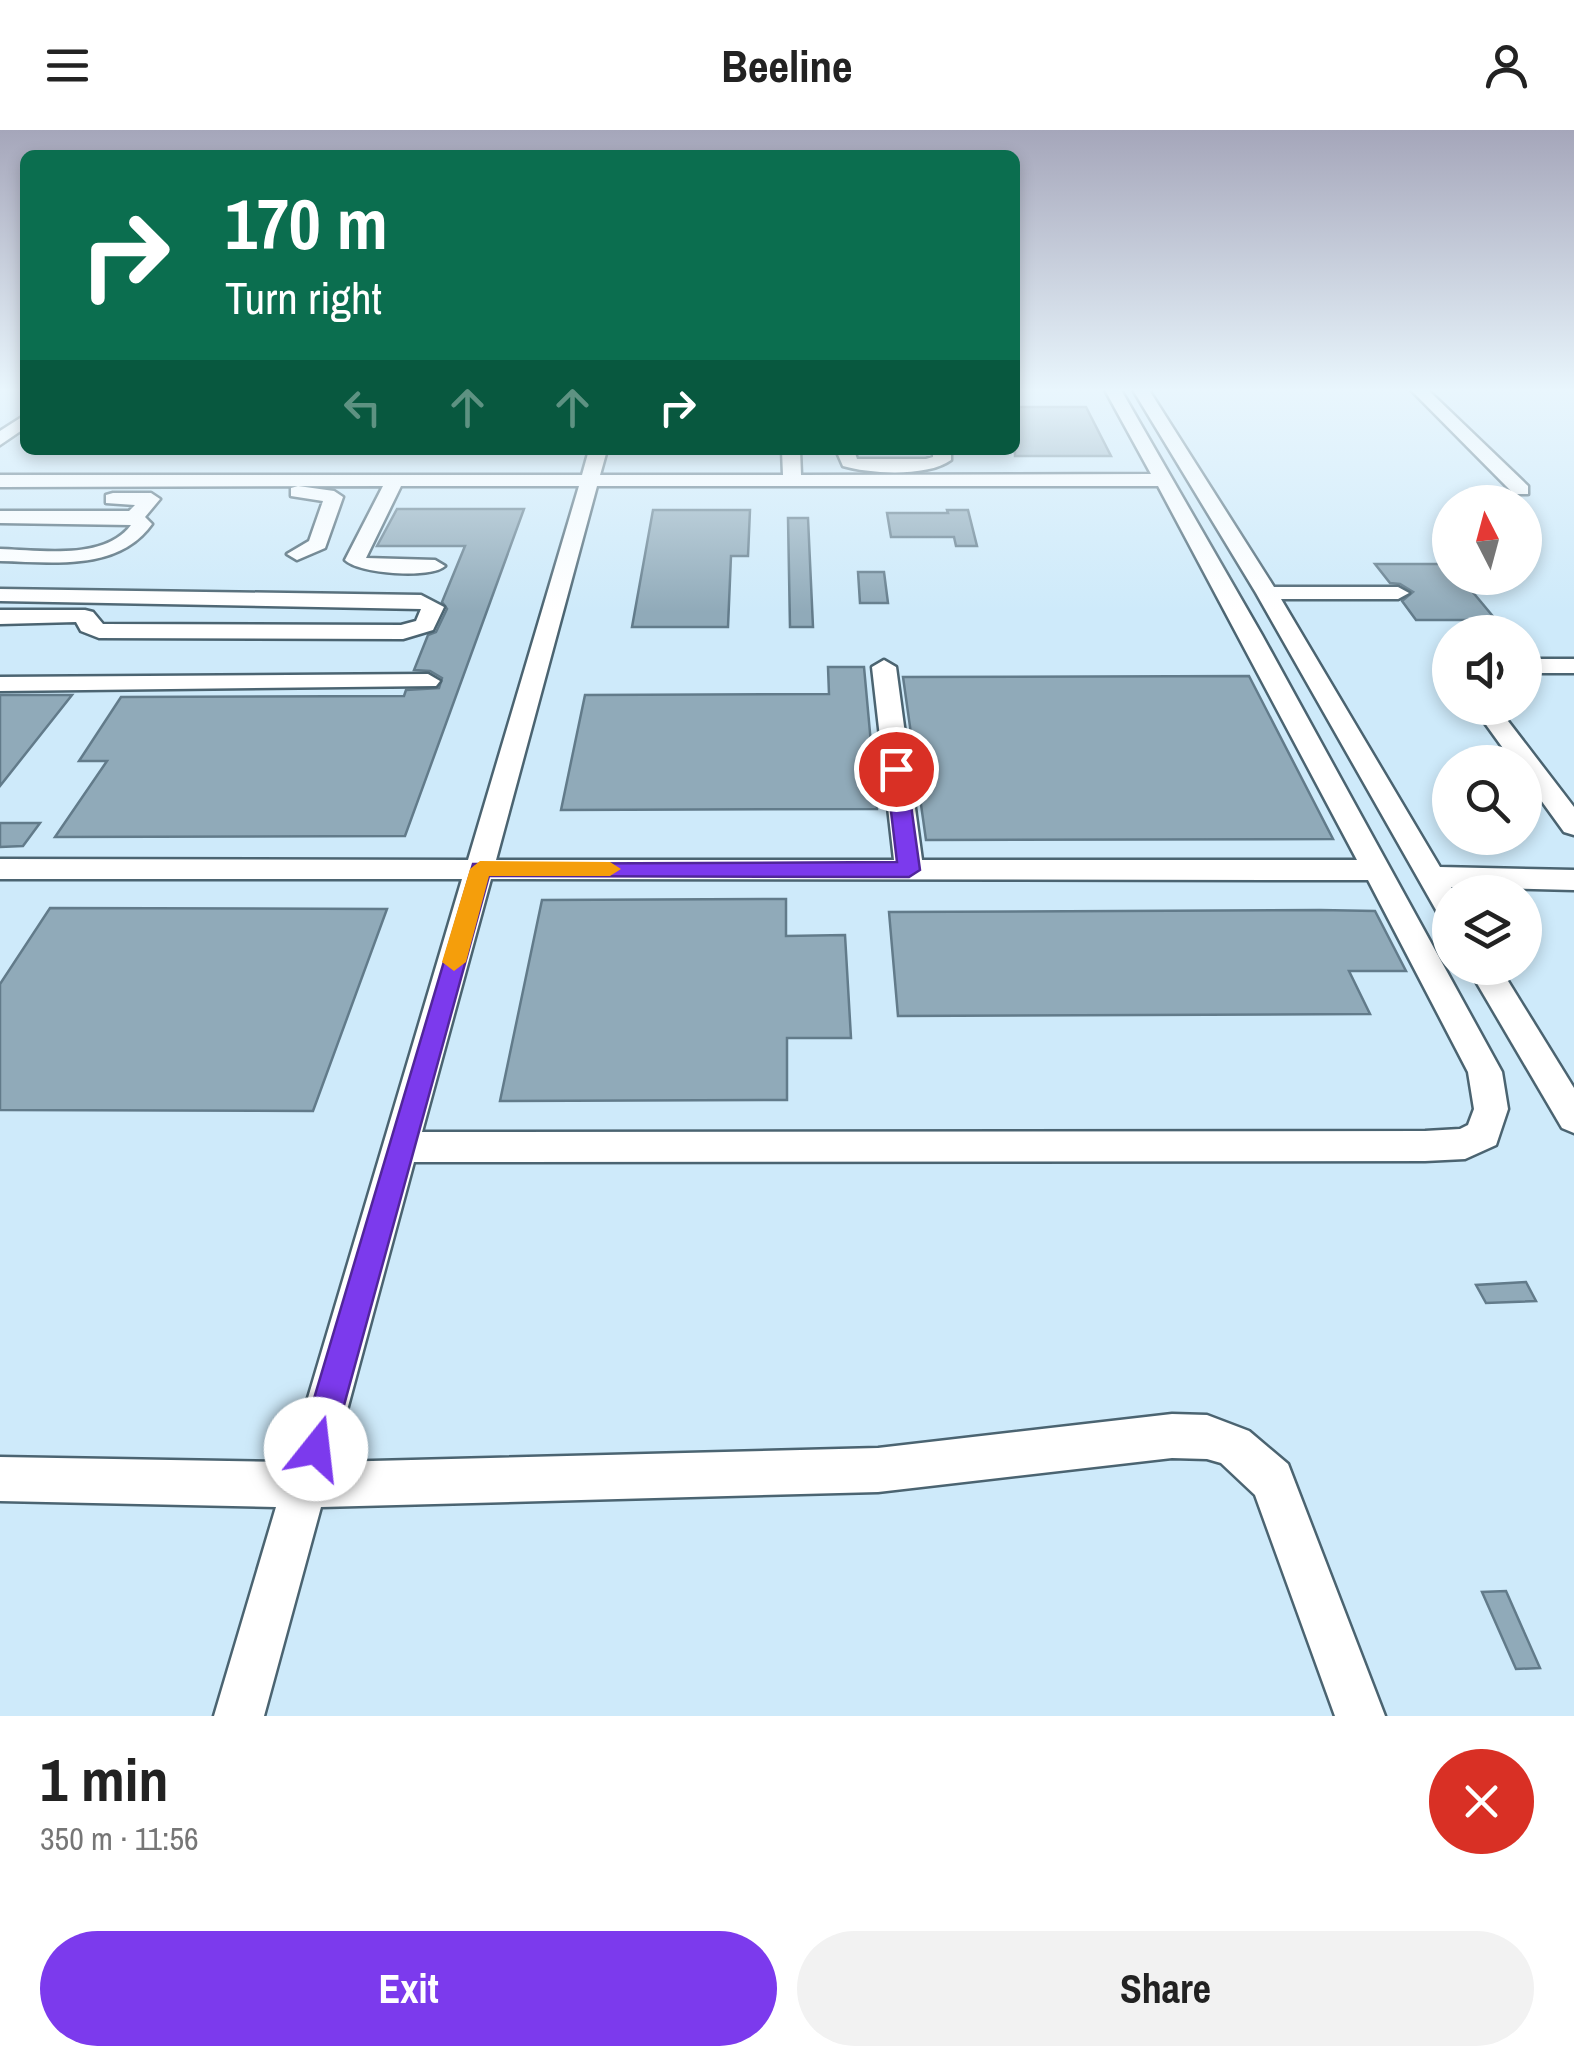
<!DOCTYPE html>
<meta charset="utf-8">
<style>
:root{--surface:#fff;--page:#f2f2f2;--text:#222;--muted:#767676;--accent:#7c3aed}
body{margin:0;font-family:"Archivo Narrow",sans-serif;background:var(--page);color:var(--text);height:100vh;display:flex;flex-direction:column;font-size:38px;white-space:nowrap}
*{box-sizing:border-box;margin:0}
p{font-size:32px;color:var(--muted)}
.icon{flex:none;width:55px;height:55px;fill:none;stroke:currentColor;stroke-width:2;stroke-linecap:round;stroke-linejoin:round}
.map{position:relative;height:1586px;overflow:hidden}
.panel{display:flex;flex-direction:column;background:var(--surface);flex:1}
.panel>*{flex:none}
.top-card{position:absolute;left:20px;top:20px;width:1000px;height:305px;border-radius:15px;box-shadow:0 5px 15px #0003;background:#0b6e4f;color:#fff;overflow:hidden}
.needle{width:65px;rotate:354deg}
.fabs{position:absolute;left:1432px;top:355px;display:grid;gap:20px}
.fabs a{display:grid;place-items:center;width:110px;height:110px;border-radius:50%;background:var(--surface);box-shadow:0 5px 15px #0003;font-size:50px}
.pin{position:absolute;display:grid;place-items:center;width:85px;height:85px;color:#fff;margin:-42px;border:5px solid #fff;border-radius:50%;box-shadow:0 2px 10px #0007}
.me{position:absolute;width:110px;margin:-55px;rotate:16deg;stroke-linejoin:round;filter:drop-shadow(0 0 8px #0008)}
.turn{display:flex;align-items:center;gap:35px;height:210px;padding:0 40px;font-size:45px}
.turn .icon{width:130px;height:130px;stroke-width:2.5}
.turn b{display:block;font-size:70px;line-height:85px}
.lanes{display:flex;align-items:center;height:95px;padding:0 40px;background:#0003;justify-content:center;gap:50px;direction:ltr}
.lanes .off{opacity:.35}
.round{display:grid;place-items:center;flex:none;width:105px;height:105px;border-radius:52px;background:var(--page)}
.headline{display:flex;align-items:center;justify-content:space-between;height:170px;padding:0 40px}
h1{font-size:60px;font-weight:700;line-height:75px}
.cta{display:flex;gap:20px;margin-top:auto;padding:20px 40px}
.cta a{flex:1;height:115px;border-radius:60px;background:var(--accent);color:#fff;font-size:40px;font-weight:700;line-height:115px;text-align:center}
.cta a+a{background:var(--page);color:var(--text)}
header{display:flex;justify-content:space-between;align-items:center;height:130px;padding:0 40px;background:var(--surface);font-size:45px;font-weight:700}
.map>svg:first-child{display:block}
.building{fill:#90aab9;stroke:#627b8a;stroke-width:2.5}
.lines{fill:none;stroke-linecap:round;stroke-linejoin:round}
.minor-casing{stroke:#4b6471;stroke-width:5}
.minor{fill:#fff;fill-rule:evenodd}
.route{fill:#7c3aed;stroke:#51269a;stroke-width:2.5}
.slow{fill:#f59e0b}
</style>
<header><svg class="icon" aria-label="menu" viewBox="0 0 24 24"><path d="M4 6h16M4 12h16M4 18h16"/></svg>Beeline<svg class="icon" aria-label="person" viewBox="0 0 24 24"><circle cx="12" cy="8" r="4"/><path d="M4 21q1-7 8-7t8 7"/></svg></header>
<div class="map">
<svg width="1574" height="1586" viewBox="0 0 1574 1586">
<rect width="100%" height="100%" fill="#ceeafa"/>
<g class="building">
<path d="M1015,277H1086L1111,326H1015Z"/>
<path d="M397,379H524L405,706L55,707L107,631H79L121,567L404,566L406,560L439,558L442,548L430,541L414,540L428,505L436,502L447,479L442,472L465,416H377Z"/>
<path d="M653,380H750L748,426H731L728,497H632Z"/>
<path d="M947,380H968L977,416H956L954,407H891L887,383H948Z"/>
<path d="M788,388H808L813,497H790Z"/>
<path d="M1375,434H1450V448H1461L1496,490H1416L1402,471L1413,462L1400,454L1390,453Z"/>
<path d="M858,442H884L888,473H860Z"/>
<path d="M828,537H864L877,679L561,680L585,565L829,564Z"/>
<path d="M1249,546L1333,709L926,710L903,547Z"/>
<path d="M0,565H72L0,656Z"/>
<path d="M0,693H40L23,716L0,717Z"/>
<path d="M786,769V806L845,805L851,908H787V970L500,971L542,770Z"/>
<path d="M50,778L387,779L313,981L0,980V854Z"/>
<path d="M1320,780L1375,781L1406,841H1349L1370,884L898,886L889,782Z"/>
<path d="M1526,1152L1536,1171L1486,1173L1476,1155Z"/>
<path d="M1506,1461L1540,1538L1516,1539L1482,1462Z"/>
</g>
<g class="lines">
<g class="minor-casing">
<g id="minor">
<path d="M1105,260H1121L1262,505L1502,942L1508,979L1496,1015L1465,1029L1425,1031L414,1032L333,1332L878,1318L1172,1284L1207,1285L1249,1301L1288,1334L1385,1586H1335L1255,1365L1221,1333L1207,1329L1172,1328L878,1362L321,1377L264,1586H214L276,1377L0,1371V1327L289,1332L462,749H0V729L468,730L579,356H401L366,428L435,430L445,436C431,449 359,444 345,430L383,356L0,357V345H582L589,320H607L600,345H783L782,320H800L801,345L1151,344ZM597,356H1158L1357,730H922L896,537L884,530L872,537L894,730H496ZM491,749L1368,750L1468,942L1474,979L1468,995L1460,999L1425,1001L422,1002Z"/>
<path d="M1133,260H1149L1274,457H1398L1409,463L1398,469H1281L1440,737L1574,740V760L1451,757L1454,762H1450V790L1440,787L1256,463Z"/>
<path d="M1411,260H1428L1528,356V364H1514Z"/>
<path d="M25,285V298L0,315V301Z"/>
<path d="M836,320H854L857,329H926L933,327V320H951V330C928,347 870,344 843,336Z"/>
<path d="M298,356L334,361L343,367L325,418L297,430L287,424L309,411L323,371L291,366V358Z"/>
<path d="M113,363H151L160,369L145,387L152,394C118,442 52,432 0,431V419C40,420 104,431 131,395L0,393V381H129L135,375L106,373V365Z"/>
<path d="M0,459L421,465L444,477L433,500L403,509L99,508L81,501L76,492L0,494V480H85L93,482L103,494L401,495L416,491L421,479L0,471Z"/>
<rect x="1525" y="529" width="49" height="14"/>
<path d="M428,544L440,551L436,556L0,561V547Z"/>
<path d="M1474,578H1498L1574,677V705L1564,702L1525,648V632H1513Z"/>
<path d="M1468,838H1500L1574,958V1003L1562,998Z"/>
</g>
</g>
<use href="#minor" class="minor"/>
</g>
<linearGradient id="sky" x2="0" y2="1"><stop stop-color="#a5a6ba"/><stop offset="0.54" stop-color="#e9f6fd"/><stop offset="1" stop-color="#e9f6fd" stop-opacity="0"/></linearGradient>
<rect width="1574" height="482" fill="url(#sky)"/>
<path class="route" d="M896,633L906,639L920,740L909,747L489,746L332,1319L327,1331L316,1336L304,1331L299,1319L473,734L897,732L886,639Z"/>
<path class="slow" d="M480,731L610,732L621,739L610,746H489L466,832L454,841L442,832L470,739Z"/>
</svg>
<div class="fabs">
<a><svg class="needle" viewBox="-14 -14 28 28"><path d="M0-13l5 13h-10z" fill="#e53935"/><path d="M0 13l5-13h-10z" fill="#767676"/></svg></a>
<a><svg class="icon" aria-label="sound" viewBox="0 0 24 24"><path d="M4 9h4l5-4v14l-5-4H4zM17 9q2 3 0 6"/></svg></a>
<a><svg class="icon" aria-label="search" viewBox="0 0 24 24"><circle cx="10" cy="10" r="6"/><path d="M15 15l6 6"/></svg></a>
<a><svg class="icon" aria-label="layers" viewBox="0 0 24 24"><path d="M12 4l9 5-9 5-9-5zM3 14l9 5 9-5"/></svg></a>
</div>
<div class="pin" style="left:896px;top:639px;background:#d93025"><svg class="icon" aria-label="arrive" viewBox="0 0 24 24"><path d="M6 21V4h12l-3 4 3 4H6"/></svg></div>
<svg class="me" style="left:316px;top:1319px" viewBox="-20 -20 40 40"><circle r="19" fill="#fff"/><path d="M0-13L10 11 0 6-10 11z" fill="#7c3aed"/></svg>
<div class="top-card">
<div class="turn"><svg class="icon" aria-label="right" viewBox="0 0 24 24"><path d="M7 20v-9h11M14 6l5 5-5 5"/></svg><div><b>170 m</b>Turn right</div></div>
<div class="lanes"><svg class="icon off" aria-label="left" viewBox="0 0 24 24"><path d="M17 20v-9H6M10 6l-5 5 5 5"/></svg><svg class="icon off" aria-label="ahead" viewBox="0 0 24 24"><path d="M12 20V5M6 11l6-6 6 6"/></svg><svg class="icon off" aria-label="ahead" viewBox="0 0 24 24"><path d="M12 20V5M6 11l6-6 6 6"/></svg><svg class="icon" aria-label="right" viewBox="0 0 24 24"><path d="M7 20v-9h11M14 6l5 5-5 5"/></svg></div>
</div>
</div>
<section class="panel">
<div class="headline"><div><h1>1 min</h1><p>350 m · 11:56</p></div><a class="round" style="background:#d93025;color:#fff"><svg class="icon" aria-label="close" viewBox="0 0 24 24"><path d="M6 6l12 12M18 6L6 18"/></svg></a></div>
<div class="cta"><a>Exit</a><a>Share</a></div>
</section>
